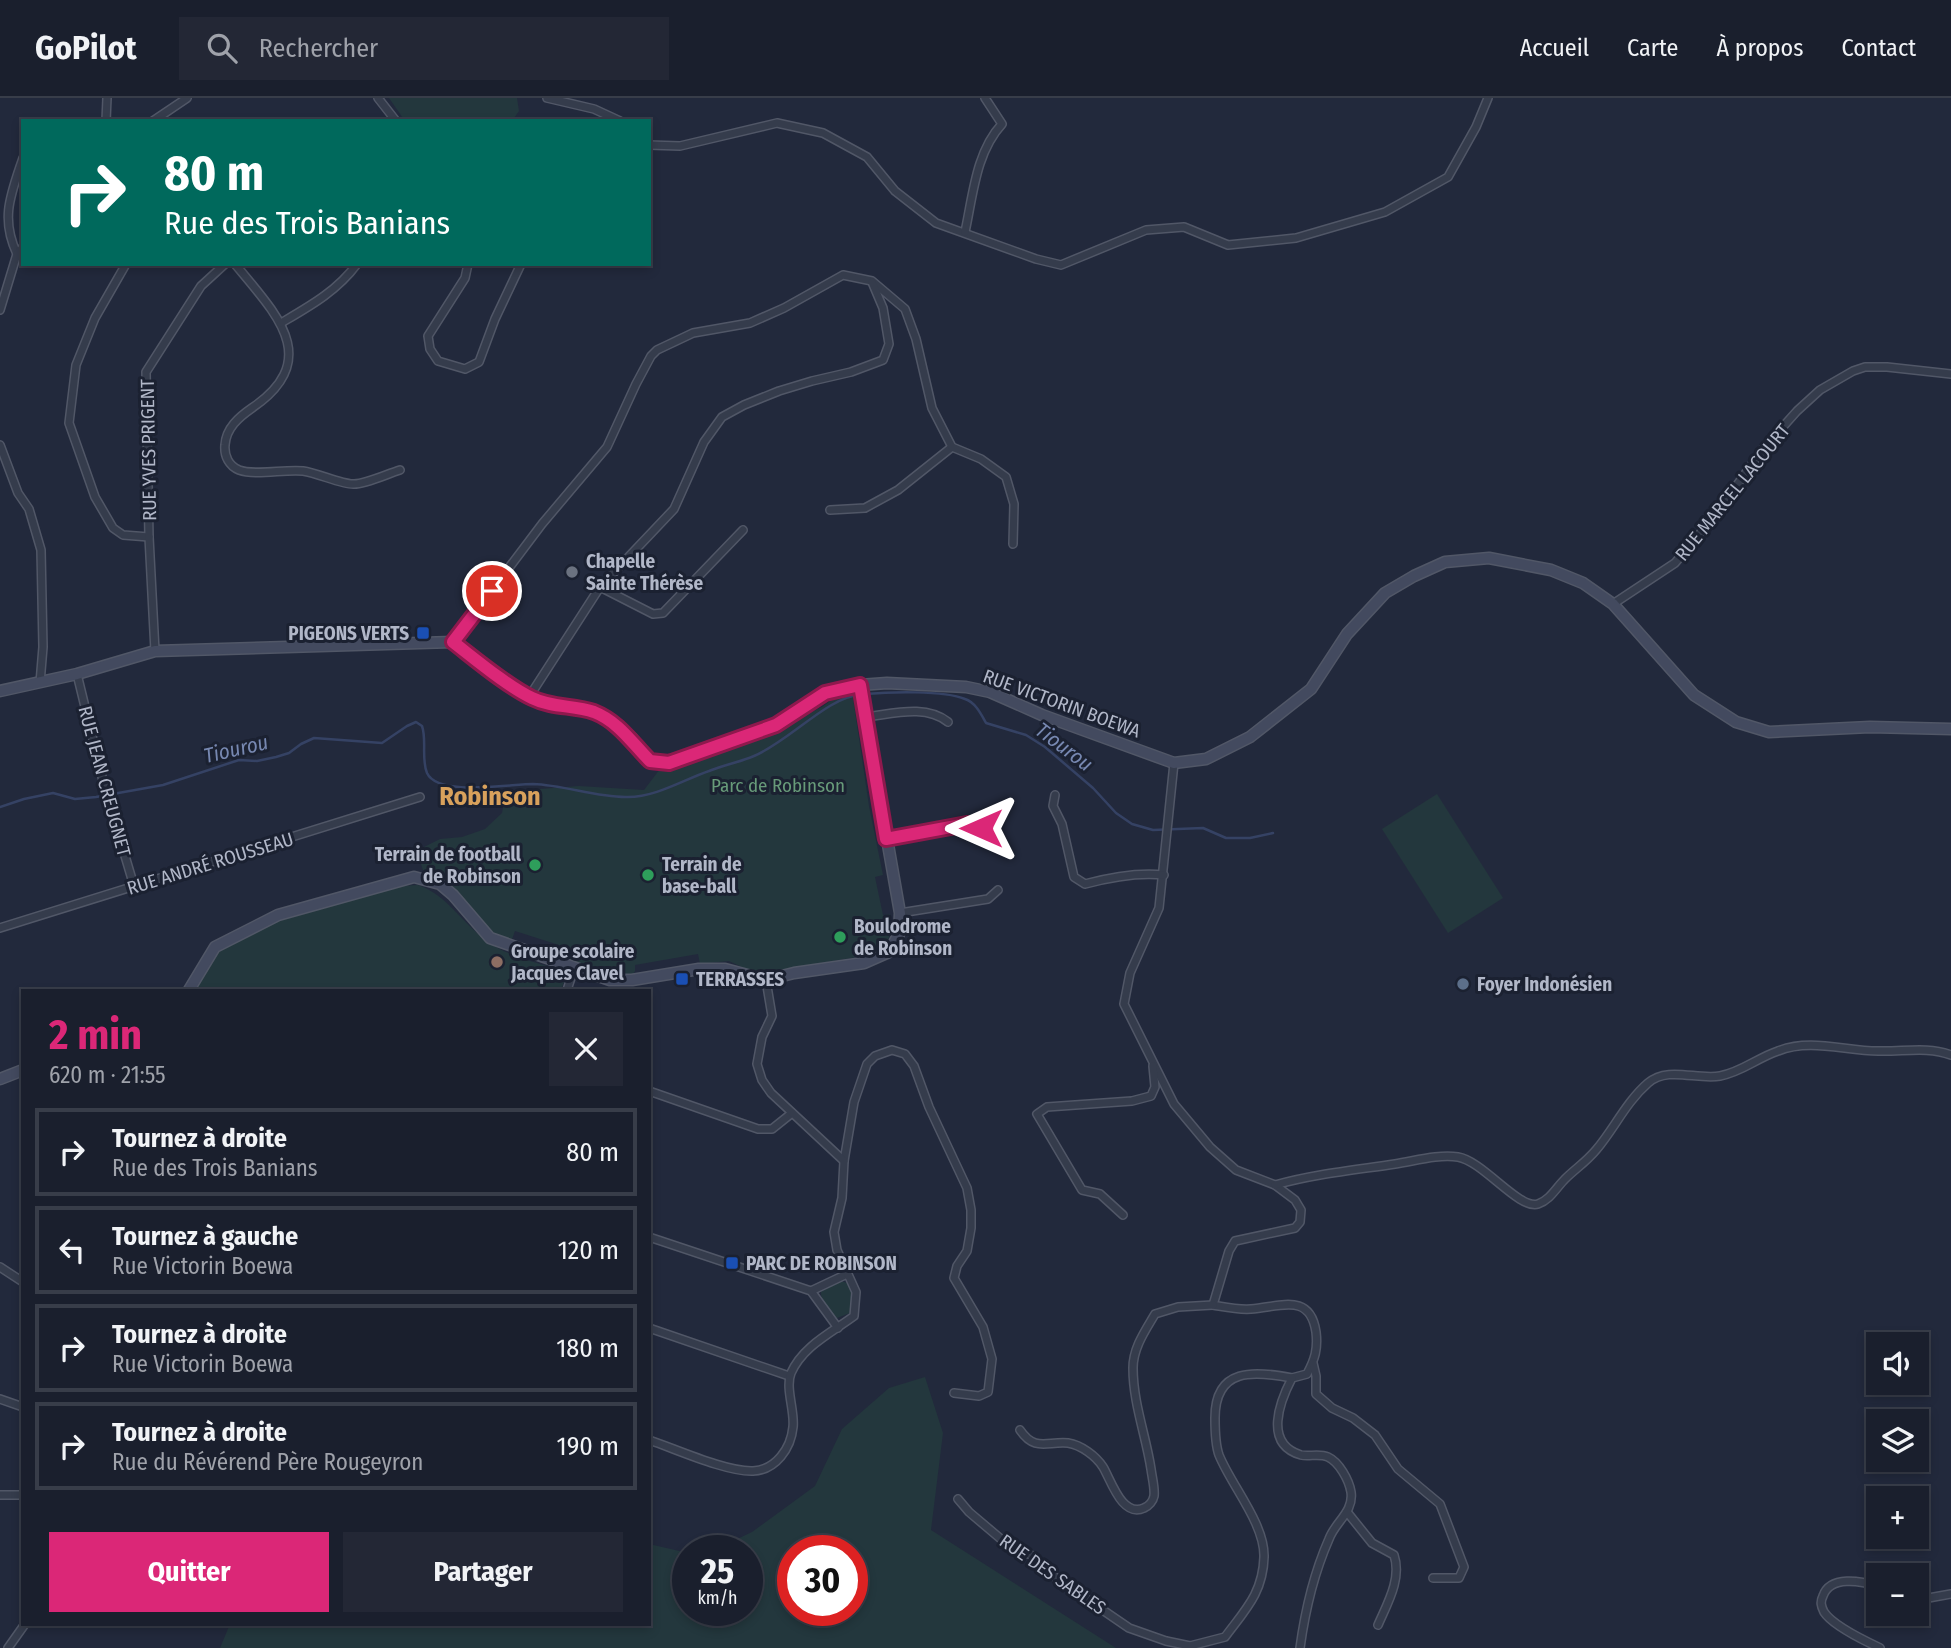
<!DOCTYPE html>
<html lang="fr">
<meta charset="utf-8">
<style>
:root{--surface:#1a1f2d;--page:#232735;--text:#f1f3f6;--muted:#9fa2aa;--line:#383d49;--accent:#db2777}
body{margin:0;font-family:"Fira Sans Condensed",sans-serif;background:var(--page);color:var(--text);height:100vh;display:flex;flex-direction:column;font-size:26px;white-space:nowrap}
*{box-sizing:border-box;margin:0}
p{font-size:23px;color:var(--muted)}
.icon{flex:none;width:38px;height:38px;fill:none;stroke:currentColor;stroke-width:2;stroke-linecap:round;stroke-linejoin:round}
.map{position:relative;flex:1;overflow:hidden}
.panel{position:absolute;left:21px;top:891px;width:630px;height:637px;display:flex;flex-direction:column;background:var(--surface);border-radius:0px;box-shadow:0 4px 10px #0003,0 0 0 2px var(--line)}
.panel>*{flex:none}
.top-card{position:absolute;left:21px;top:21px;width:630px;height:147px;border-radius:0px;box-shadow:0 4px 10px #0003,0 0 0 2px var(--line);background:#00695c;color:#fff;overflow:hidden}
.buttons{position:absolute;left:1866px;top:1234px;display:grid;gap:14px}
.buttons a{display:grid;place-items:center;width:63px;height:63px;border-radius:0px;background:var(--surface);box-shadow:0 4px 10px #0003,0 0 0 2px var(--line);font-size:35px}
.speed{position:absolute;left:672px;top:1437px;display:flex;gap:14px;font-size:35px;font-weight:700;text-align:center}
.speed>*{display:grid;place-content:center;width:91px;height:91px;border-radius:50%;background:var(--surface);box-shadow:0 4px 10px #0003,0 0 0 2px var(--line);line-height:1}
.speed small{font-size:18px;font-weight:400}
.speed .limit{border:10px solid #d22;background:#fff;color:#111}
.pin{position:absolute;display:grid;place-items:center;width:60px;height:60px;color:#fff;margin:-30px;border:4px solid #fff;border-radius:50%;box-shadow:0 2px 7px #0007}
.me{position:absolute;width:77px;margin:-38px;rotate:270deg;stroke-linejoin:round;filter:drop-shadow(0 0 5px #0008)}
.turn{display:flex;align-items:center;gap:24px;height:147px;padding:0 28px;font-size:32px}
.turn .icon{width:91px;height:91px;stroke-width:2.5}
.turn b{display:block;font-size:49px;line-height:60px}
.round{display:grid;place-items:center;flex:none;width:74px;height:74px;border-radius:0px;background:var(--page)}
.summary{display:flex;align-items:center;justify-content:space-between;height:119px;padding:0 28px}
h1{font-size:42px;font-weight:700;line-height:52px;color:var(--accent)}
.cta{display:flex;gap:14px;margin-top:auto;padding:14px 28px}
.cta a{flex:1;height:80px;border-radius:0px;background:var(--accent);color:#fff;font-size:28px;font-weight:700;line-height:80px;text-align:center}
.cta a+a{background:var(--page);color:var(--text)}
ul{padding:0;list-style:none}
li{display:flex;align-items:center;gap:21px;height:88px;margin:0 14px 10px;padding:0 14px;border:4px solid var(--line);border-radius:0px}
li div{flex:1}
li b{display:block;font-size:26px}
li em{font-style:normal}
header{display:flex;align-items:center;gap:42px;box-sizing:border-box;height:98px;padding:0 35px;background:var(--surface);border-bottom:2px solid var(--line)}
header strong{font-size:33px}
nav{display:flex;gap:38px;margin-inline-start:auto;font-size:24px}
.search{width:490px;height:63px;background:var(--page);display:flex;align-items:center;gap:18px;box-sizing:border-box;padding:0 24px;border-radius:0px;color:var(--muted);font-size:26px}
.map>svg:first-child{display:block}
.green{fill:#23373d;fill-rule:evenodd}
.lines{fill:none;stroke-linecap:round;stroke-linejoin:round}
.stream{stroke:#354264;stroke-width:2.5}
.street-casing{stroke:#515767;stroke-width:10}
.secondary-casing{stroke:#515767;stroke-width:13}
.street{stroke:#353c4c;stroke-width:7}
.secondary{stroke:#434a5f;stroke-width:10}
.route-casing{stroke:#8e194d;stroke-width:18}
.route{stroke:#db2777;stroke-width:12}
.worship-dot{fill:#6b7280;stroke:#1b2131;stroke-width:2.5}
.transit-dot{fill:#1a4fb4;stroke:#1b2131;stroke-width:2.5}
.leisure-dot{fill:#2e9e5b;stroke:#1b2131;stroke-width:2.5}
.education-dot{fill:#8d6e63;stroke:#1b2131;stroke-width:2.5}
.service-dot{fill:#5c6f8a;stroke:#1b2131;stroke-width:2.5}
.labels{text-anchor:middle;stroke-width:6;stroke-linejoin:round;paint-order:stroke}
.street-label{font-size:19px;fill:#b1b7c8;stroke:#1b2131}
.poi-label{font-size:19px;font-weight:bold;fill:#b1b7c8;stroke:#1b2131;text-anchor:start}
.park-label{font-size:19px;fill:#679a79;stroke:#1b2131}
.water-label{font-size:21px;font-style:italic;fill:#7788b1;stroke:#1b2131}
.district-label{font-size:26px;font-weight:bold;fill:#d8a15c;stroke:#1b2131}
</style>
<header>
<strong>GoPilot</strong>
<div class="search"><svg class="icon" aria-label="search" viewBox="0 0 24 24"><circle cx="10" cy="10" r="6"/><path d="M15 15l6 6"/></svg>Rechercher</div>
<nav><a>Accueil</a><a>Carte</a><a>À propos</a><a>Contact</a></nav>
</header>
<div class="map">
<svg width="1951" height="1550" viewBox="0 0 1951 1550">
<rect width="100%" height="100%" fill="#22293c"/>
<g class="green">
<path d="M389,0H517L519,13L512,23H405Z"/>
<path d="M852,593L869,708L883,777L875,779L883,817L890,816C893,835 890,844 875,856L762,875L748,872L729,863L700,866L698,856L635,867V873L632,878L617,879L559,859L562,848L515,833L511,844L490,834L435,782L424,775L420,763L424,749L440,741L462,739L485,731L502,715L505,698L514,693L579,688L644,692L660,671L765,636L822,609L837,598Z"/>
<path d="M1437,696L1503,800L1448,835L1382,731Z"/>
<path d="M418,787C447,797 461,824 486,842C507,859 537,864 563,873L566,878L561,892H190L201,882L220,851L275,824L402,788Z"/>
<path d="M840,1183L848,1185L854,1200L850,1215L837,1220C829,1213 820,1203 821,1193Z"/>
<path d="M925,1279L943,1335L931,1432L1116,1550H220L230,1526H649V1446L688,1455V1512H747V1452H714L752,1434L815,1388L842,1331L889,1290ZM793,1452H852V1512H793Z"/>
</g>
<g class="lines">
<g class="stream">
<path d="M865,596C889,594 943,592 965,601C975,604 981,616 986,625L1026,637L1045,649L1093,690L1116,715L1132,726L1153,732L1203,730L1226,740H1250L1273,735"/>
<path d="M0,709L24,701L53,695L75,701L96,699L163,687L239,662L257,663L276,659L289,655L301,646L314,640L382,645L407,628L416,624L422,628C427,642 421,661 427,675C438,699 510,686 533,686C565,687 597,700 628,699C656,699 683,682 709,673C724,667 740,664 754,658C788,644 828,599 859,597"/>
</g>
<g class="street-casing">
<g id="street">
<path d="M378,0L396,23"/>
<path d="M547,0L594,11L620,23"/>
<path d="M106,23L107,0"/>
<path d="M153,23L187,0"/>
<path d="M649,47L680,48L777,25L823,35L867,59L895,93L936,125L1036,161L1061,167L1146,132L1184,129L1228,147L1296,140L1385,114L1448,79L1476,29L1488,0"/>
<path d="M965,134C973,97 976,54 1002,26L985,0"/>
<path d="M17,156C0,120 11,96 23,60"/>
<path d="M126,166L95,220L76,267L69,325L95,399L113,430L123,437L149,439"/>
<path d="M235,166C275,215 324,261 252,310C239,319 226,330 225,347C224,358 229,368 239,372C256,378 284,371 303,373C318,375 343,387 354,386C366,386 387,376 400,372"/>
<path d="M468,166L465,180L428,238L430,251L438,263L465,271L479,264L495,221L521,166"/>
<path d="M0,212L17,156L23,149"/>
<path d="M281,225C310,208 337,193 357,166"/>
<path d="M0,347L18,395L29,411L41,452L43,549L40,585"/>
<path d="M830,412L865,410L898,392L952,349"/>
<path d="M600,489L653,516L663,515L743,432"/>
<path d="M1613,506L1675,465L1714,419L1763,351L1797,313L1820,292L1853,273L1865,269H1887L1951,276"/>
<path d="M453,544L542,426L607,349L636,286L651,258L657,252L693,235L750,225L784,210L843,177L872,183L905,211L916,241L932,310L952,349L981,361L1006,379L1014,406L1013,446"/>
<path d="M155,553L149,439L146,274L201,188L225,166"/>
<path d="M77,576L105,691L134,788"/>
<path d="M529,599L600,489L674,411L704,344L722,319L744,307L779,293L812,283L851,274L883,262L889,246L883,210L872,184"/>
<path d="M865,619C893,616 925,606 948,624"/>
<path d="M1174,665L1159,810L1130,875L1124,906L1174,1006L1210,1049L1236,1072L1275,1087L1295,1102L1301,1112L1300,1124L1295,1130L1235,1143L1229,1153L1213,1207C1225,1209 1238,1212 1251,1211C1280,1209 1310,1194 1316,1234C1318,1251 1315,1261 1307,1276L1292,1280C1280,1303 1263,1346 1301,1357C1309,1359 1319,1355 1328,1359C1339,1364 1349,1382 1351,1394C1354,1414 1335,1424 1329,1441C1314,1475 1305,1513 1300,1550"/>
<path d="M1055,697L1053,708L1062,726L1074,779L1085,786C1111,779 1137,774 1164,777"/>
<path d="M886,741L967,726L981,730"/>
<path d="M900,815L988,801L998,792"/>
<path d="M0,830L420,699"/>
<path d="M567,892L574,871"/>
<path d="M649,993L758,1031H772L792,1015"/>
<path d="M844,1063L854,1004L867,966L875,958L892,952L905,956L914,968L929,1009L967,1090L971,1112V1130L967,1153L957,1168L954,1180L983,1229L992,1261L988,1294L979,1298L954,1295"/>
<path d="M1275,1087C1314,1076 1355,1072 1395,1066C1415,1063 1438,1056 1458,1059C1483,1063 1519,1112 1538,1106C1550,1102 1556,1090 1565,1081C1575,1071 1586,1064 1596,1052C1614,1031 1626,1004 1648,985C1668,968 1696,982 1720,978C1742,974 1757,960 1778,953C1810,940 1845,953 1878,953C1903,954 1927,948 1951,957"/>
<path d="M1123,1117L1100,1096L1082,1092L1037,1016L1047,1009L1132,1003L1151,998L1155,989L1153,968"/>
<path d="M649,1139L811,1193L838,1230"/>
<path d="M0,1169L23,1184"/>
<path d="M811,1193L847,1176"/>
<path d="M649,1230L789,1278"/>
<path d="M1313,1265L1316,1278V1296L1332,1310L1353,1320L1375,1337L1398,1371L1440,1406L1464,1469L1459,1480H1433"/>
<path d="M0,1301L23,1309"/>
<path d="M1020,1332C1035,1354 1047,1343 1068,1345C1081,1347 1096,1358 1103,1369C1111,1382 1122,1420 1144,1410C1149,1408 1153,1403 1154,1398C1155,1390 1152,1379 1151,1371C1146,1338 1133,1305 1133,1270C1133,1250 1145,1233 1155,1216L1178,1209L1213,1207"/>
<path d="M649,1342C676,1351 726,1374 753,1373C776,1372 791,1350 793,1329C795,1313 785,1290 791,1275C803,1248 831,1235 854,1218L856,1194L837,1152L834,1134L842,1100L844,1063L771,995L762,982L757,966L762,939L772,918L766,882"/>
<path d="M0,1397H23"/>
<path d="M958,1401L969,1414L1008,1447L1031,1457L1056,1480L1129,1530L1166,1543L1190,1548L1225,1539C1245,1512 1263,1495 1264,1459C1265,1426 1231,1387 1219,1357C1215,1346 1215,1331 1215,1320C1215,1269 1254,1273 1292,1280"/>
<path d="M1347,1414L1372,1445L1394,1457C1402,1481 1387,1506 1378,1527"/>
<path d="M1878,1488C1861,1483 1830,1477 1823,1498C1820,1504 1821,1508 1824,1514C1833,1528 1865,1543 1880,1550"/>
<path d="M1916,1500L1923,1501L1951,1496"/>
<path d="M8,1550L25,1526"/>
</g>
</g>
<g class="secondary-casing">
<g id="secondary">
<path d="M0,593L77,576L155,553L453,544L529,599L546,606L592,613L610,622L632,640L650,663L669,665L776,627L825,595L860,587L887,585L966,589L990,594L1042,617L1174,665L1206,661L1250,639L1311,591L1347,536L1385,495L1414,478L1445,464L1489,460L1551,472L1583,485L1613,506L1694,597L1736,624L1769,634L1870,629L1951,631"/>
<path d="M189,892L215,849L278,817L414,779L440,786L453,797L490,840L610,882H632L699,871H725L766,882L794,875L864,865L889,854L899,836L900,815L860,587"/>
<path d="M0,981L23,972"/>
</g>
</g>
<use href="#street" class="street"/>
<use href="#secondary" class="secondary"/>
</g>
<g class="lines">
<g class="route-casing">
<path id="route" d="M492,493L453,544C475,561 507,588 532,600C552,610 574,607 594,614C619,624 632,645 650,663L669,665L776,627L825,595L860,587L886,741L967,726L981,730"/>
</g>
<use href="#route" class="route"/>
</g>
<circle class="worship-dot" cx="572" cy="474" r="7"/>
<g class="transit-dot">
<rect x="416" y="528" width="14" height="14" rx="3.5"/>
<rect x="675" y="874" width="14" height="14" rx="3.5"/>
<rect x="725" y="1158" width="14" height="14" rx="3.5"/>
</g>
<g class="leisure-dot">
<circle cx="535" cy="767" r="7"/>
<circle cx="648" cy="777" r="7"/>
<circle cx="840" cy="839" r="7"/>
</g>
<circle class="education-dot" cx="497" cy="864" r="7"/>
<circle class="service-dot" cx="1463" cy="886" r="7"/>
<g class="labels">
<g class="street-label">
<text transform="translate(148 352) rotate(-91)" y="7">RUE YVES PRIGENT</text>
<text transform="translate(1732 394) rotate(-51)" y="7">RUE MARCEL LACOURT</text>
<text transform="translate(1062 605) rotate(20)" y="7">RUE VICTORIN BOEWA</text>
<text transform="translate(105 683) rotate(75)" y="7">RUE JEAN CREUGNET</text>
<text transform="translate(210 765) rotate(-17)" y="7">RUE ANDRÉ ROUSSEAU</text>
<text transform="translate(1053 1476) rotate(35)" y="7">RUE DES SABLES</text>
</g>
<g class="poi-label">
<text x="586" y="470">Chapelle<tspan x="586" dy="22">Sainte Thérèse</tspan></text>
<text x="409" y="542" text-anchor="end">PIGEONS VERTS</text>
<text x="521" y="763" text-anchor="end">Terrain de football<tspan x="521" dy="22">de Robinson</tspan></text>
<text x="662" y="773">Terrain de<tspan x="662" dy="22">base-ball</tspan></text>
<text x="854" y="835">Boulodrome<tspan x="854" dy="22">de Robinson</tspan></text>
<text x="511" y="860">Groupe scolaire<tspan x="511" dy="22">Jacques Clavel</tspan></text>
<text x="696" y="888">TERRASSES</text>
<text x="1477" y="893">Foyer Indonésien</text>
<text x="746" y="1172">PARC DE ROBINSON</text>
</g>
<g class="park-label">
<text x="778" y="694">Parc de Robinson</text>
</g>
<g class="water-label">
<text transform="translate(1064 649) rotate(37)" y="7">Tiourou</text>
<text transform="translate(236 651) rotate(-13)" y="7">Tiourou</text>
</g>
<g class="district-label">
<text x="490" y="707">Robinson</text>
</g>
</g>
</svg>
<div class="buttons">
<a><svg class="icon" aria-label="sound" viewBox="0 0 24 24"><path d="M4 9h4l5-4v14l-5-4H4zM17 9q2 3 0 6"/></svg></a>
<a><svg class="icon" aria-label="layers" viewBox="0 0 24 24"><path d="M12 4l9 5-9 5-9-5zM3 14l9 5 9-5"/></svg></a>
<a>+</a>
<a>−</a>
</div>
<div class="speed"><div>25<small>km/h</small></div><div class="limit">30</div></div>
<div class="pin" style="left:492px;top:493px;background:#d93025"><svg class="icon" aria-label="arrive" viewBox="0 0 24 24"><path d="M6 21V4h12l-3 4 3 4H6"/></svg></div>
<svg class="me" style="left:981px;top:730px" viewBox="-20 -20 40 40"><path d="M0-17L14 15 0 8-14 15z" fill="#db2777" stroke="#fff" stroke-width="4"/></svg>
<div class="top-card">
<div class="turn"><svg class="icon" aria-label="right" viewBox="0 0 24 24"><path d="M7 20v-9h11M14 6l5 5-5 5"/></svg><div><b>80 m</b>Rue des Trois Banians</div></div>
</div>
<section class="panel">
<div class="summary"><div><h1>2 min</h1><p>620 m · 21:55</p></div><a class="round"><svg class="icon" aria-label="close" viewBox="0 0 24 24"><path d="M6 6l12 12M18 6L6 18"/></svg></a></div>
<ul>
<li><svg class="icon" aria-label="right" viewBox="0 0 24 24"><path d="M7 20v-9h11M14 6l5 5-5 5"/></svg><div><b>Tournez à droite</b><p>Rue des Trois Banians</p></div><em>80 m</em></li>
<li><svg class="icon" aria-label="left" viewBox="0 0 24 24"><path d="M17 20v-9H6M10 6l-5 5 5 5"/></svg><div><b>Tournez à gauche</b><p>Rue Victorin Boewa</p></div><em>120 m</em></li>
<li><svg class="icon" aria-label="right" viewBox="0 0 24 24"><path d="M7 20v-9h11M14 6l5 5-5 5"/></svg><div><b>Tournez à droite</b><p>Rue Victorin Boewa</p></div><em>180 m</em></li>
<li><svg class="icon" aria-label="right" viewBox="0 0 24 24"><path d="M7 20v-9h11M14 6l5 5-5 5"/></svg><div><b>Tournez à droite</b><p>Rue du Révérend Père Rougeyron</p></div><em>190 m</em></li>
</ul>
<div class="cta"><a>Quitter</a><a>Partager</a></div>
</section>
</div>
